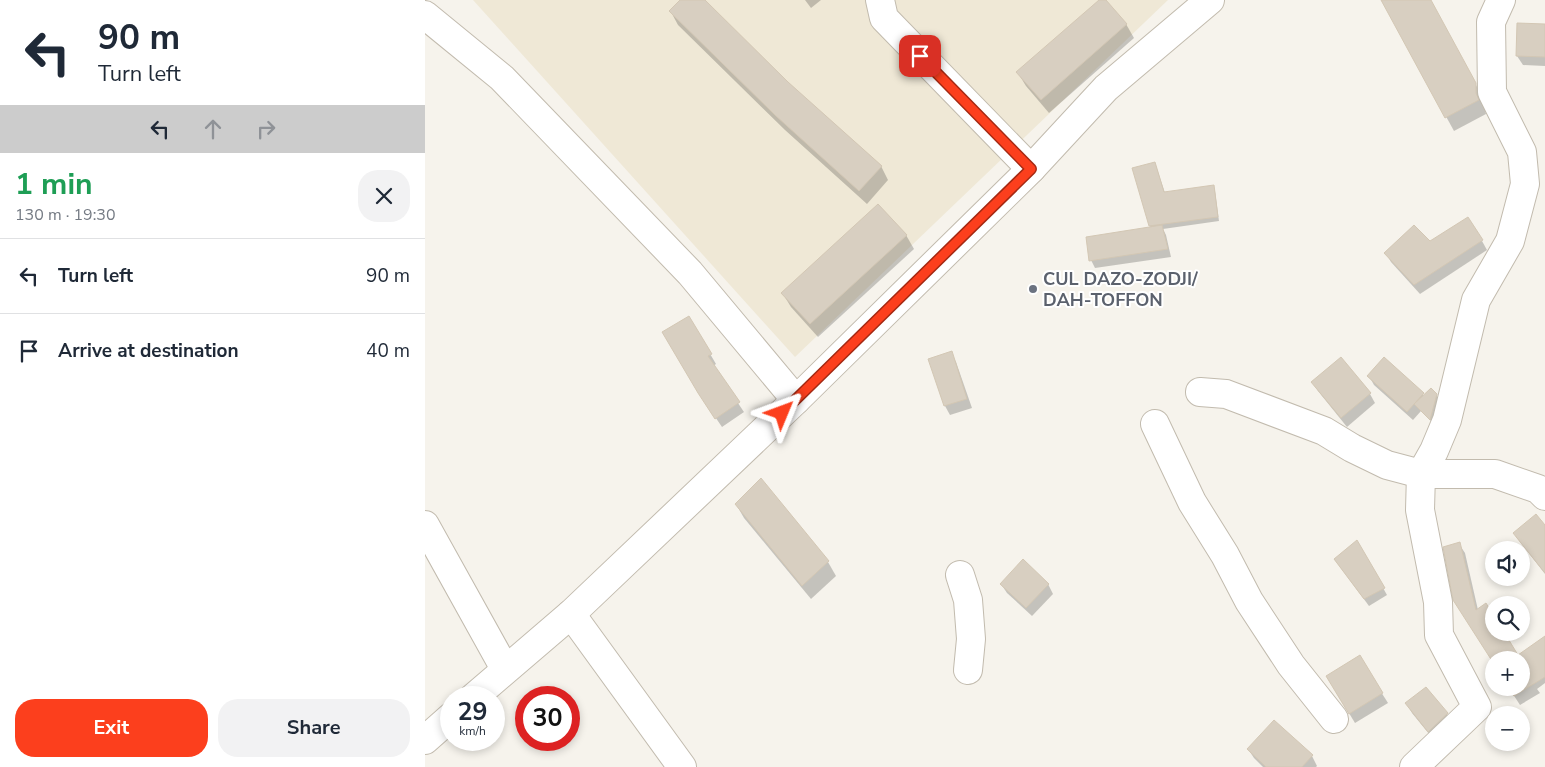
<!DOCTYPE html>
<meta charset="utf-8">
<style>
:root{--surface:#fff;--page:#f2f2f3;--text:#1f2937;--muted:#747a83;--line:#e0e1e3;--accent:#fc3f1d}
body{margin:0;font-family:"Nunito Sans",sans-serif;background:var(--page);color:var(--text);height:100vh;display:flex;flex-direction:column;font-size:19px;white-space:nowrap}
*{box-sizing:border-box;margin:0}
p{font-size:16px;color:var(--muted)}
.icon{flex:none;width:28px;height:28px;fill:none;stroke:currentColor;stroke-width:2;stroke-linecap:round;stroke-linejoin:round}
.map{position:relative;flex:1;overflow:hidden}
.sheet{display:flex;flex-direction:column;background:var(--surface);width:425px}
.sheet>*{flex:none}
.banner{background:#fff;color:var(--text);overflow:hidden}
.fabs{position:absolute;left:1060px;top:541px;display:grid;gap:10px}
.fabs a{display:grid;place-items:center;width:45px;height:45px;border-radius:50%;background:var(--surface);box-shadow:0 2px 8px #0003;font-size:25px}
.speed{position:absolute;left:15px;top:686px;display:flex;gap:10px;font-size:25px;font-weight:700;text-align:center}
.speed>*{display:grid;place-content:center;width:65px;height:65px;border-radius:50%;background:var(--surface);box-shadow:0 2px 8px #0003;line-height:1}
.speed small{font-size:12px;font-weight:400}
.speed .limit{border:8px solid #d22;background:#fff;color:#111}
.pin{position:absolute;display:grid;place-items:center;width:42px;height:42px;color:#fff;margin:-21px;border-radius:10px;box-shadow:0 2px 8px #0006}
.me{position:absolute;width:55px;margin:-28px;rotate:46deg;stroke-linejoin:round;filter:drop-shadow(0 0 4px #0008)}
.turn{display:flex;align-items:center;gap:18px;height:105px;padding:0 15px;font-size:22px}
.turn .icon{width:65px;height:65px;stroke-width:2.5}
.turn b{display:block;font-size:35px;line-height:42px}
.lanes{display:flex;align-items:center;height:48px;padding:0 15px;background:#0003;justify-content:center;gap:25px;direction:ltr}
.lanes .off{opacity:.35}
.round{display:grid;place-items:center;flex:none;width:52px;height:52px;border-radius:20px;background:var(--page)}
.summary{display:flex;align-items:center;justify-content:space-between;height:85px;padding:0 15px}
h1{font-size:30px;font-weight:700;line-height:38px;color:#1e9e55}
.cta{display:flex;gap:10px;margin-top:auto;padding:10px 15px}
.cta a{flex:1;height:58px;border-radius:20px;background:var(--accent);color:#fff;font-size:20px;font-weight:700;line-height:58px;text-align:center}
.cta a+a{background:var(--page);color:var(--text)}
ul{padding:0;list-style:none}
li{display:flex;align-items:center;gap:15px;height:75px;padding:0 15px;border-top:1px solid var(--line)}
li div{flex:1}
li b{display:block;font-size:19px}
li em{font-style:normal}
main{display:flex;flex:1;min-height:0}
.map>svg:first-child{display:block}
.education{fill:#efe8d6}
.shadow{fill:#0003}
.building{fill:#d8cfc1;stroke:#d3c7b4}
.lines{fill:none;stroke-linecap:round;stroke-linejoin:round}
.street-casing{stroke:#c2bbae;stroke-width:30}
.street{stroke:#fff;stroke-width:28}
.route-casing{stroke:#a42913;stroke-width:12}
.route{stroke:#fc3f1d;stroke-width:9}
.worship-dot{fill:#6b7280;stroke:#fff;stroke-width:2}
.labels{text-anchor:middle;stroke-width:4;stroke-linejoin:round;paint-order:stroke}
.worship-label{font-size:18px;font-weight:bold;fill:#5b616d;stroke:#fff;text-anchor:start}
</style>
<main>
<section class="sheet">
<div class="banner">
<div class="turn"><svg class="icon" aria-label="left" viewBox="0 0 24 24"><path d="M17 20v-9H6M10 6l-5 5 5 5"/></svg><div><b>90 m</b>Turn left</div></div>
<div class="lanes"><svg class="icon" aria-label="left" viewBox="0 0 24 24"><path d="M17 20v-9H6M10 6l-5 5 5 5"/></svg><svg class="icon off" aria-label="ahead" viewBox="0 0 24 24"><path d="M12 20V5M6 11l6-6 6 6"/></svg><svg class="icon off" aria-label="right" viewBox="0 0 24 24"><path d="M7 20v-9h11M14 6l5 5-5 5"/></svg></div>
</div>
<div class="summary"><div><h1>1 min</h1><p>130 m · 19:30</p></div><a class="round"><svg class="icon" aria-label="close" viewBox="0 0 24 24"><path d="M6 6l12 12M18 6L6 18"/></svg></a></div>
<ul>
<li><svg class="icon" aria-label="left" viewBox="0 0 24 24"><path d="M17 20v-9H6M10 6l-5 5 5 5"/></svg><div><b>Turn left</b></div><em>90 m</em></li>
<li><svg class="icon" aria-label="arrive" viewBox="0 0 24 24"><path d="M6 21V4h12l-3 4 3 4H6"/></svg><div><b>Arrive at destination</b></div><em>40 m</em></li>
</ul>
<div class="cta"><a>Exit</a><a>Share</a></div>
</section>
<div class="map">
<svg width="1120" height="767" viewBox="0 0 1120 767">
<rect width="100%" height="100%" fill="#f6f3ec"/>
<path class="education" d="M48,0H743L370,357Z"/>
<g class="shadow">
<path d="M257,0H278L362,82L456,166L463,180L442,204L360,130L253,25L246,12Z"/>
<path d="M380,0H396L386,8Z"/>
<path d="M675,0H679L701,24L709,38L624,113L601,86L593,73Z"/>
<path d="M957,0H1005L1058,98L1061,114L1029,131Z"/>
<path d="M1093,24L1120,25V66L1098,65L1092,56Z"/>
<path d="M730,163L740,193L788,187L790,191L794,221L738,229L741,235L746,257L670,268L666,260L726,228L725,226Z"/>
<path d="M481,235L489,249L393,337L366,307L358,294Z"/>
<path d="M1057,241L1062,250L995,294L966,262L961,253L1005,243Z"/>
<path d="M264,318L291,364L288,366L319,412L297,427L280,402Z"/>
<path d="M526,353L531,362L547,408L525,415L520,406L505,359Z"/>
<path d="M915,359L945,394L950,403L922,427L893,391L888,382Z"/>
<path d="M959,359L999,396L1011,395L1014,399L1008,423L996,411L988,420L949,385L944,376Z"/>
<path d="M336,480L403,562L411,576L386,599L319,518L311,504Z"/>
<path d="M1120,527V574L1095,542L1089,533Z"/>
<path d="M932,542L962,595L944,606L910,560Z"/>
<path d="M1034,544L1040,553L1053,610L1069,632L1093,657L1120,637V683L1112,689L1115,693L1095,705L1084,688H1096V660L1035,610Z"/>
<path d="M576,584H623L628,594L607,616L582,593Z"/>
<path d="M934,657L963,703L930,723L902,677Z"/>
<path d="M982,704L1022,714L1027,723L1009,740L987,713Z"/>
<path d="M823,749L887,756L892,766L891,767H838L829,758Z"/>
</g>
<g class="building">
<path d="M255,0H280L363,82L457,166L434,191L351,116L244,11Z"/>
<path d="M674,0H681L702,24L616,100L591,72Z"/>
<path d="M956,0H1006L1051,83V93L1054,100L1020,118Z"/>
<path d="M1092,23L1120,24V57L1091,56Z"/>
<path d="M730,162L739,192L789,185L793,217L724,226L707,168Z"/>
<path d="M453,204L482,235L385,324L356,293Z"/>
<path d="M1043,217L1058,240L989,285L959,253L989,225L1005,241Z"/>
<path d="M737,225L743,249L664,261L661,237Z"/>
<path d="M264,316L287,354L283,356L315,402L290,419L273,393L237,332Z"/>
<path d="M527,351L542,399L519,406L503,359Z"/>
<path d="M916,357L946,393L916,418L886,382Z"/>
<path d="M959,357L999,393L982,412L942,376Z"/>
<path d="M1006,388L1012,394L1005,420L989,404Z"/>
<path d="M336,478L404,561L377,586L310,504Z"/>
<path d="M1111,514L1120,525V573L1088,533Z"/>
<path d="M932,540L960,588L939,599L909,559Z"/>
<path d="M1035,542L1051,610L1061,603L1069,616V632H1079L1093,655L1120,636V677L1089,696L1083,688H1096V660H1069V664L1028,600L1018,547Z"/>
<path d="M598,559L624,584L601,608L575,584Z"/>
<path d="M935,655L958,693L924,714L901,676Z"/>
<path d="M1001,687L1023,713L1003,732L980,703Z"/>
<path d="M849,720L888,755L877,767H841L822,749Z"/>
</g>
<g class="lines">
<g class="street-casing">
<g id="street">
<path d="M455,0L459,18L606,169"/>
<path d="M0,15L77,78L265,273L371,400"/>
<path d="M775,392L801,394L899,431L927,448L962,465L996,474H1070L1113,489L1120,496"/>
<path d="M730,424L767,502L800,555L824,601L866,665L909,719"/>
<path d="M0,525L80,669"/>
<path d="M535,575L543,600L546,639L543,670"/>
<path d="M146,614L257,767"/>
<path d="M48,698L146,614L371,400L606,169L681,88L785,0"/>
<path d="M0,740L26,717"/>
<path d="M989,767L1052,707L1014,635L1013,602L995,510L996,474L1009,451L1022,420L1051,300L1085,241L1100,184L1097,152L1067,92L1066,22L1076,0"/>
</g>
</g>
<use href="#street" class="street"/>
</g>
<g class="lines">
<g class="route-casing">
<path id="route" d="M357,413L606,169L495,56"/>
</g>
<use href="#route" class="route"/>
</g>
<circle class="worship-dot" cx="608" cy="289" r="5"/>
<g class="labels">
<g class="worship-label">
<text x="618" y="285">CUL DAZO-ZODJI/<tspan x="618" dy="21">DAH-TOFFON</tspan></text>
</g>
</g>
</svg>
<div class="fabs">
<a><svg class="icon" aria-label="sound" viewBox="0 0 24 24"><path d="M4 9h4l5-4v14l-5-4H4zM17 9q2 3 0 6"/></svg></a>
<a><svg class="icon" aria-label="search" viewBox="0 0 24 24"><circle cx="10" cy="10" r="6"/><path d="M15 15l6 6"/></svg></a>
<a>+</a>
<a>−</a>
</div>
<div class="speed"><div>29<small>km/h</small></div><div class="limit">30</div></div>
<div class="pin" style="left:495px;top:56px;background:#d93025"><svg class="icon" aria-label="arrive" viewBox="0 0 24 24"><path d="M6 21V4h12l-3 4 3 4H6"/></svg></div>
<svg class="me" style="left:357px;top:413px" viewBox="-20 -20 40 40"><path d="M0-17L14 15 0 8-14 15z" fill="#fc3f1d" stroke="#fff" stroke-width="4"/></svg>
</div>
</main>
